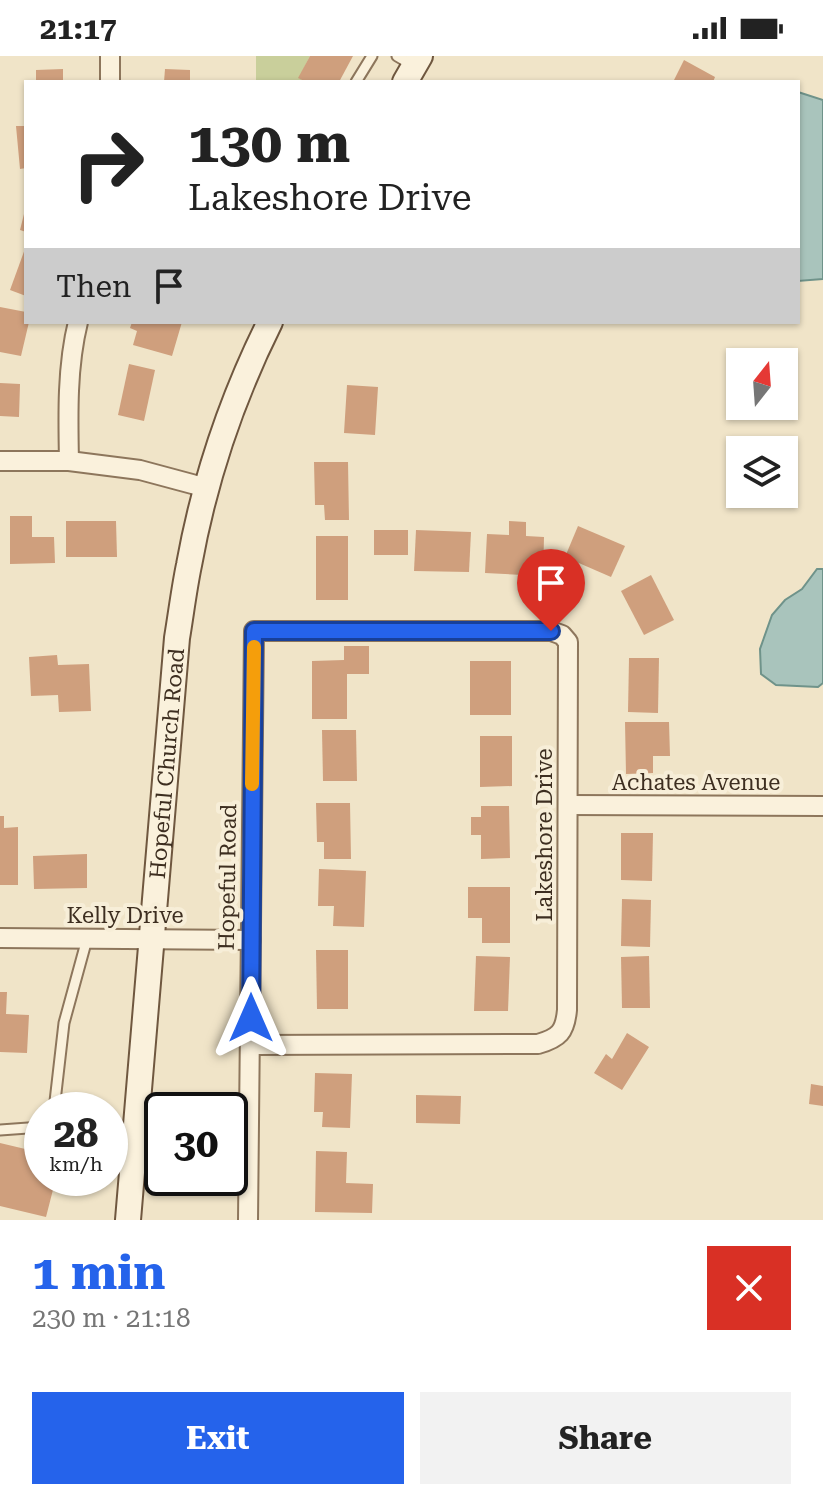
<!DOCTYPE html>
<meta charset="utf-8">
<style>
:root{--surface:#fff;--page:#f2f2f2;--text:#222;--muted:#767676;--accent:#2563eb}
body{margin:0;font-family:"Roboto Serif",serif;background:var(--page);color:var(--text);height:100vh;display:flex;flex-direction:column;font-size:30px;white-space:nowrap}
*{box-sizing:border-box;margin:0}
p{font-size:26px;color:var(--muted)}
.icon{flex:none;width:44px;height:44px;fill:none;stroke:currentColor;stroke-width:2;stroke-linecap:round;stroke-linejoin:round}
.map{position:relative;height:1164px;overflow:hidden}
.panel{display:flex;flex-direction:column;background:var(--surface);flex:1}
.panel>*{flex:none}
.hud{position:absolute;left:24px;top:24px;width:776px;height:244px;border-radius:0px;box-shadow:0 2px 6px #0004;background:#fff;color:var(--text);overflow:hidden}
.needle{width:52px;rotate:17deg}
.buttons{position:absolute;left:726px;top:292px;display:grid;gap:16px}
.buttons a{display:grid;place-items:center;width:72px;height:72px;border-radius:0px;background:var(--surface);box-shadow:0 2px 6px #0004;font-size:40px}
.speed{position:absolute;left:24px;top:1036px;display:flex;gap:16px;font-size:40px;font-weight:700;text-align:center}
.speed>*{display:grid;place-content:center;width:104px;height:104px;border-radius:50%;background:var(--surface);box-shadow:0 2px 6px #0004;line-height:1}
.speed small{font-size:20px;font-weight:400}
.speed .limit{border:4px solid #111;border-radius:12px;background:#fff;color:#111}
.pin{position:absolute;display:grid;place-items:center;width:68px;height:68px;color:#fff;margin:-82px -34px;border-radius:50% 50% 50% 0;rotate:-45deg;box-shadow:0 0 8px #0007}
.pin .icon{rotate:45deg}
.me{position:absolute;width:88px;margin:-44px;rotate:0deg;stroke-linejoin:round;filter:drop-shadow(0 0 6px #0008)}
.turn{display:flex;align-items:center;gap:28px;height:168px;padding:0 32px;font-size:36px}
.turn .icon{width:104px;height:104px;stroke-width:2.5}
.turn b{display:block;font-size:56px;line-height:68px}
.then{display:flex;align-items:center;height:76px;padding:0 32px;background:#0003;gap:16px;font-size:30px}
.round{display:grid;place-items:center;flex:none;width:84px;height:84px;border-radius:0px;background:var(--page)}
.head{display:flex;align-items:center;justify-content:space-between;height:136px;padding:0 32px}
h1{font-size:48px;font-weight:700;line-height:60px;color:var(--accent)}
.primary-button{display:flex;gap:16px;margin-top:auto;padding:16px 32px}
.primary-button a{flex:1;height:92px;border-radius:0px;background:var(--accent);color:#fff;font-size:32px;font-weight:700;line-height:92px;text-align:center}
.primary-button a+a{background:var(--page);color:var(--text)}
.status{display:flex;justify-content:space-between;align-items:center;height:56px;padding:0 40px;background:var(--surface);direction:ltr}
.status svg{height:22px;fill:currentColor}
.map>svg:first-child{display:block}
.green{fill:#c9cf9b}
.water{fill:#a9c4bc;stroke:#6f938a;stroke-width:2}
.building{fill:#cf9f7d}
.lines{fill:none;stroke-linecap:round;stroke-linejoin:round}
.lane-casing{stroke:#8d765c;stroke-width:13}
.street-casing{stroke:#8d765c;stroke-width:22}
.secondary-casing{stroke:#6f573f;stroke-width:28}
.lane{stroke:#faf1dc;stroke-width:9}
.street{stroke:#faf1dc;stroke-width:18}
.secondary{stroke:#faf1dc;stroke-width:24}
.route-casing{stroke:#184099;stroke-width:20}
.route{stroke:#2563eb;stroke-width:14}
.slow{stroke:#f59e0b;stroke-width:14}
.labels{text-anchor:middle;stroke-width:8;stroke-linejoin:round;paint-order:stroke}
.street-label{font-size:22px;fill:#3d2e20;stroke:#f7eed8}
</style>
<div class="status"><b>21:17</b><svg viewBox="0 0 49 12"><path d="M0 12V9h3v3zM5 12V6h3v6zM10 12V3h3v9zM15 12V0h3v12zM26 1h20v11H26zM47 4h2v5h-2z"/></svg></div>
<div class="map">
<svg width="823" height="1164" viewBox="0 0 823 1164">
<rect width="100%" height="100%" fill="#f0e4c8"/>
<path class="green" d="M256,0H310L299,22L306,26H256Z"/>
<g class="water">
<path d="M798,36L823,44V223L798,225Z"/>
<path d="M817,513H823V627L818,631L776,629L761,618L760,593L772,559L785,544L802,533Z"/>
</g>
<g class="building">
<path d="M310,0H353L339,26H306L298,22Z"/>
<path d="M684,4L715,21L713,26H673Z"/>
<path d="M63,13V26H36V14Z"/>
<path d="M165,13L190,14V26H164Z"/>
<path d="M16,70H26V112L20,113Z"/>
<path d="M25,154H26V176L20,174Z"/>
<path d="M26,190V240L10,234Z"/>
<path d="M0,251L26,256V266H29L21,300L0,296Z"/>
<path d="M132,266H182L172,300L133,289L137,275L130,272Z"/>
<path d="M129,308L155,314L144,365L118,359Z"/>
<path d="M0,327L20,328L19,361L0,360Z"/>
<path d="M347,329L378,331L375,379L344,377Z"/>
<path d="M314,406H348L349,464H325L324,449H315Z"/>
<path d="M10,460H32V481H54L55,507L10,508Z"/>
<path d="M66,465H116L117,501H66Z"/>
<path d="M509,465L526,466V480L544,481L543,520L485,517L487,478L509,479Z"/>
<path d="M578,470L625,490L611,521L565,501Z"/>
<rect x="374" y="474" width="34" height="25"/>
<path d="M416,474L471,476L469,516L414,515Z"/>
<rect x="316" y="480" width="32" height="64"/>
<path d="M651,519L674,564L644,579L621,535Z"/>
<path d="M344,590H369V618H347V663H312V605L344,604Z"/>
<path d="M57,599L58,609L89,608L91,655L59,656L58,639L31,640L29,601Z"/>
<path d="M629,602H659L658,657L628,656Z"/>
<rect x="470" y="605" width="41" height="54"/>
<path d="M625,666H669L670,700H653V717L626,718Z"/>
<path d="M322,674H356L357,725H323Z"/>
<path d="M480,680H512V730L480,731Z"/>
<path d="M316,747H350L351,803H324V786H317Z"/>
<path d="M481,750H509L510,802L481,803V779H471V761H481Z"/>
<path d="M0,760H4V772L18,771V829H0Z"/>
<path d="M621,777H653L652,825L621,824Z"/>
<path d="M87,798V832L34,833L33,800Z"/>
<path d="M319,813L366,815L364,871L333,870L334,850H318Z"/>
<path d="M468,831H510V887H482V862H468Z"/>
<path d="M622,843L651,844L650,891L621,890Z"/>
<path d="M316,894H348V953H317Z"/>
<path d="M476,900L510,901L508,955H474Z"/>
<path d="M649,900L650,952H622L621,901Z"/>
<path d="M0,936H7L6,958L29,959L27,997L0,996Z"/>
<path d="M627,977L649,991L622,1034L594,1017L606,998L612,1003Z"/>
<path d="M315,1017L352,1018L350,1072L322,1071L323,1056H314Z"/>
<path d="M811,1028L823,1030V1050L809,1048Z"/>
<path d="M416,1039L461,1040L460,1068L416,1067Z"/>
<path d="M0,1087L42,1097V1122H56L46,1161L0,1150Z"/>
<path d="M316,1095L347,1096L346,1127L373,1128L372,1157L315,1156Z"/>
</g>
<g class="lines">
<g class="lane-casing">
<g id="lane">
<path d="M397,0L414,10"/>
<path d="M356,26L372,0"/>
<path d="M54,1054L64,967L87,883"/>
<path d="M0,1074L42,1071"/>
</g>
</g>
<g class="street-casing">
<g id="street">
<path d="M110,0V26"/>
<path d="M0,405H69L140,414L207,432"/>
<path d="M69,405C68,359 67,310 78,266"/>
<path d="M568,749L823,750"/>
<path d="M0,882L251,884"/>
<path d="M248,1164L254,575H551L562,579L568,586L567,954C565,976 559,982 538,988L251,989"/>
</g>
</g>
<g class="secondary-casing">
<g id="secondary">
<path d="M405,26L420,0"/>
<path id="s1" d="M128,1164L177,582C181,558 184,533 189,509C204,426 232,342 270,266"/>
</g>
</g>
<use href="#lane" class="lane"/>
<use href="#street" class="street"/>
<use href="#secondary" class="secondary"/>
</g>
<g class="lines">
<g class="route-casing">
<path id="route" d="M251,962L254,575H551"/>
</g>
<use href="#route" class="route"/>
<path class="slow" d="M252,728L254,591"/>
</g>
<g class="labels">
<g class="street-label">
<text dy="8" stroke="none"><textPath href="#s1" startOffset="458">Hopeful Church Road</textPath></text>
<text x="696" y="734">Achates Avenue</text>
<text transform="translate(544 779) rotate(-90)" y="8">Lakeshore Drive</text>
<text transform="translate(227 821) rotate(-89)" y="8">Hopeful Road</text>
<text x="125" y="867">Kelly Drive</text>
</g>
</g>
</svg>
<div class="buttons">
<a><svg class="needle" viewBox="-14 -14 28 28"><path d="M0-13l5 13h-10z" fill="#e53935"/><path d="M0 13l5-13h-10z" fill="#767676"/></svg></a>
<a><svg class="icon" aria-label="layers" viewBox="0 0 24 24"><path d="M12 4l9 5-9 5-9-5zM3 14l9 5 9-5"/></svg></a>
</div>
<div class="speed"><div>28<small>km/h</small></div><div class="limit">30</div></div>
<div class="pin" style="left:551px;top:575px;background:#d93025"><svg class="icon" aria-label="arrive" viewBox="0 0 24 24"><path d="M6 21V4h12l-3 4 3 4H6"/></svg></div>
<svg class="me" style="left:251px;top:962px" viewBox="-20 -20 40 40"><path d="M0-17L14 15 0 8-14 15z" fill="#2563eb" stroke="#fff" stroke-width="4"/></svg>
<div class="hud">
<div class="turn"><svg class="icon" aria-label="right" viewBox="0 0 24 24"><path d="M7 20v-9h11M14 6l5 5-5 5"/></svg><div><b>130 m</b>Lakeshore Drive</div></div>
<div class="then">Then<svg class="icon" aria-label="arrive" viewBox="0 0 24 24"><path d="M6 21V4h12l-3 4 3 4H6"/></svg></div>
</div>
</div>
<section class="panel">
<div class="head"><div><h1>1 min</h1><p>230 m · 21:18</p></div><a class="round" style="background:#d93025;color:#fff"><svg class="icon" aria-label="close" viewBox="0 0 24 24"><path d="M6 6l12 12M18 6L6 18"/></svg></a></div>
<div class="primary-button"><a>Exit</a><a>Share</a></div>
</section>
